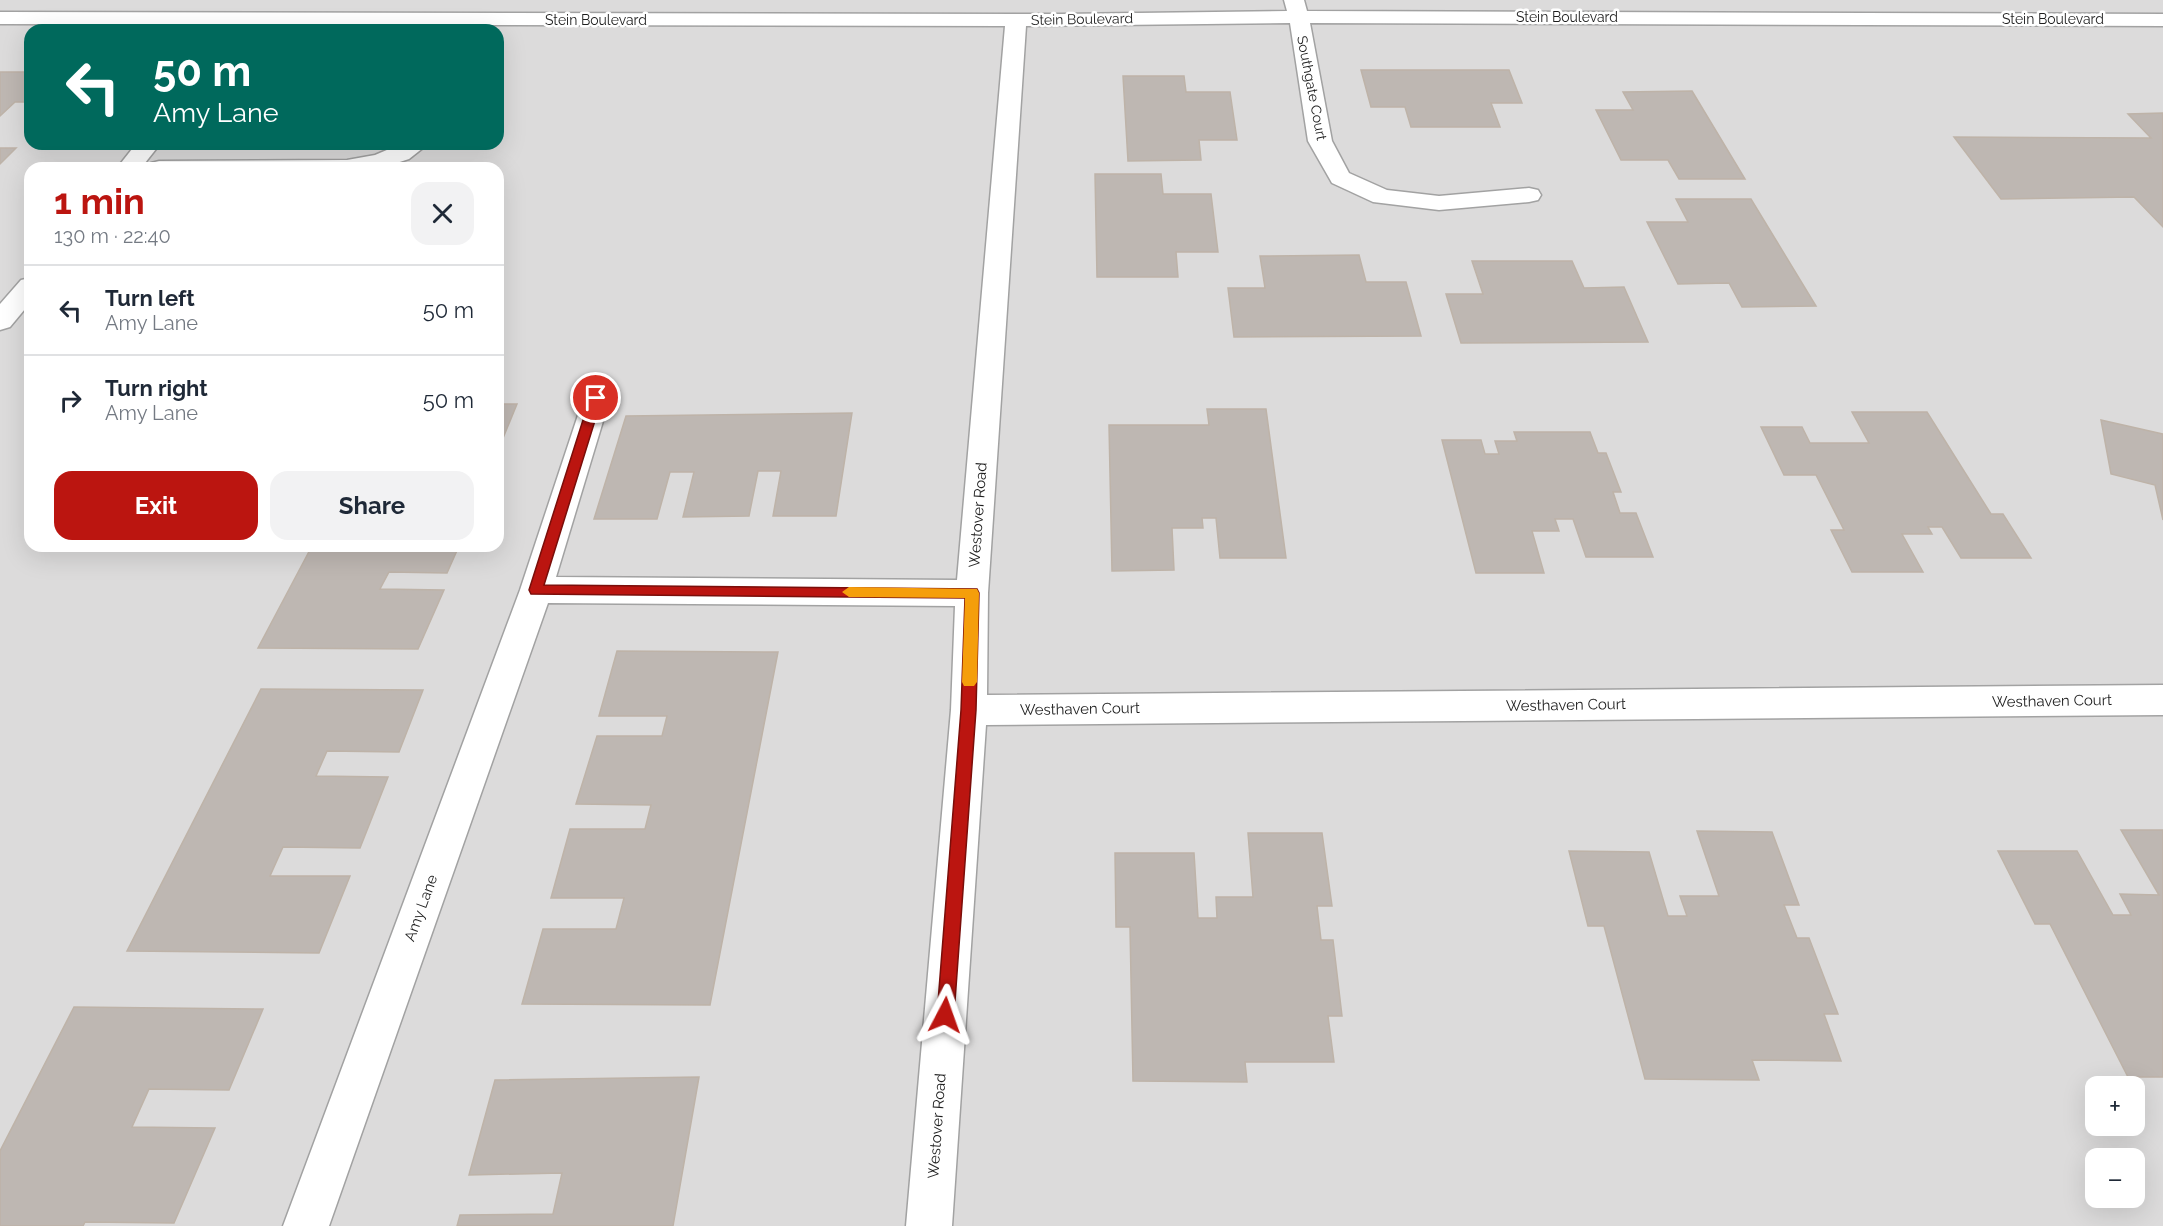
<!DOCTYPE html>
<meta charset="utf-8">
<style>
:root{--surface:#fff;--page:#f2f2f3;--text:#1f2937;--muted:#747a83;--line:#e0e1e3;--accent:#bb1510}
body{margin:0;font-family:Raleway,sans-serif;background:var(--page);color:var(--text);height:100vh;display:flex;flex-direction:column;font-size:22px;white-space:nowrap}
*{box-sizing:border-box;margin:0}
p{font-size:20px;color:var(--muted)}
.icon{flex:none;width:33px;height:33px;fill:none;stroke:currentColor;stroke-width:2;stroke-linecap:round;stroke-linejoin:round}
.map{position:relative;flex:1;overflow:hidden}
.details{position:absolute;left:24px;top:162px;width:480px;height:390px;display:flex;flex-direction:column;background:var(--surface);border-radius:18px;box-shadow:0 6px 24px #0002}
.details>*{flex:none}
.banner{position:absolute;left:24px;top:24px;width:480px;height:126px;border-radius:18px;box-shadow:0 6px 24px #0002;background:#00695c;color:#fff;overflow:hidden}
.tools{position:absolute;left:2085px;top:1076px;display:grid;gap:12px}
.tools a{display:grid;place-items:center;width:60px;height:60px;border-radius:12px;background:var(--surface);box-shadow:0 6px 24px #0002;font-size:30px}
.pin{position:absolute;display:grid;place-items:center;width:51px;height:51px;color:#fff;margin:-26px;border:3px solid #fff;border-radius:50%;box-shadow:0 2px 6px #0007}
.me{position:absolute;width:66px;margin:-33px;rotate:4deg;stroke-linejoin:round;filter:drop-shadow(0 0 4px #0008)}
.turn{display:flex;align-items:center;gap:21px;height:126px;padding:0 30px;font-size:27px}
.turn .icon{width:78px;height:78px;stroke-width:2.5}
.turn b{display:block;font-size:42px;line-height:51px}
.round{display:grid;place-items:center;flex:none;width:63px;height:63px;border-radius:18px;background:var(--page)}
.headline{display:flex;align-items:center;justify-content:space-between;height:102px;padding:0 30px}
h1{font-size:36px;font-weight:700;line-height:45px;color:var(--accent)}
.action{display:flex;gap:12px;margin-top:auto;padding:12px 30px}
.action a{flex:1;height:69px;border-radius:18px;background:var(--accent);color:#fff;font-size:24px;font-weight:700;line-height:69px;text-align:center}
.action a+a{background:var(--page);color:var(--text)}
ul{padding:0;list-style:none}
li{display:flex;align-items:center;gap:18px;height:90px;padding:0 30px;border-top:2px solid var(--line)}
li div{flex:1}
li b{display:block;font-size:22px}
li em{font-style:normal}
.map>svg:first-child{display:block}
.residential{fill:#dcdbdb;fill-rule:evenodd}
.building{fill:#beb7b2;stroke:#beb3a8;stroke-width:1.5}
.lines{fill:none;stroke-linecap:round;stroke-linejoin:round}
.minor-casing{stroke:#a2a2a2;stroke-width:3}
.minor{fill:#fff;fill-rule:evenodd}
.route{fill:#bb1510;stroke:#7a0e0a;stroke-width:1.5}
.slow{fill:#f59e0b}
.labels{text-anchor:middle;stroke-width:5;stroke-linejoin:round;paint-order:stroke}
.far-street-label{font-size:14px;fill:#1e1e1e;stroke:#fff}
.street-label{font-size:15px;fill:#1e1e1e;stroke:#fff}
</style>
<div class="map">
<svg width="2163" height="1226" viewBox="0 0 2163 1226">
<rect width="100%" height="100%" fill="#eeebe5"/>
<path class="residential" d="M0,0H2163V1226H0ZM30,30H498V144H30ZM30,168H498V546H30ZM2096,1086H2134V1125H2096ZM2096,1158H2134V1197H2096Z"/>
<g class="building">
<path d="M1361,70H1509L1522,103H1491L1500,127H1411L1405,107H1371Z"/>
<path d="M0,72H30V102H15L0,116Z"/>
<path d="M1123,76H1184L1186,92H1230L1237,140H1199L1201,160L1128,161Z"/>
<path d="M1692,91L1745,179H1679L1668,160H1621L1596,110H1633L1623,92Z"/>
<path d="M2163,113V227L2134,197L2001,199L1954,137L2151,138L2128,114Z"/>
<path d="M0,148H16L0,164Z"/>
<path d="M1095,174H1161L1163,194H1211L1218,252H1176L1178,277H1097Z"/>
<path d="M1676,199H1751L1816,306L1742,307L1729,283L1678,284L1647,222H1688Z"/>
<path d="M1359,255L1366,282H1406L1421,336L1234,337L1228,288H1265L1260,256Z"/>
<path d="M1472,261H1572L1584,288L1624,287L1648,342L1461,343L1446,294H1483Z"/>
<path d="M498,404H517L501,443H498Z"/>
<path d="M1207,409H1266L1286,558H1220L1216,518H1202L1203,528H1172L1174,570L1112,571L1109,425H1209Z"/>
<path d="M1852,412H1927L1991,514H2003L2031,558H1961L1942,527H1928L1932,534H1902L1923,572H1852L1831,530H1844L1816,475H1784L1761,427H1802L1810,443H1869Z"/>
<path d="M852,413L836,516H773L781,471H758L749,516L683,517L694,472H670L657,519H594L626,416Z"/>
<path d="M2101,420L2163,434V520L2155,485L2111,474Z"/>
<path d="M1514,432H1590L1598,453H1606L1621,492H1613L1620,513H1636L1653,557H1586L1573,519H1555L1559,531H1532L1544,573H1476L1442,440H1481L1485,454H1499L1495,441H1517Z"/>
<path d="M312,546H459L447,573L389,572L380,589L444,590L418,649L258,648Z"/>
<path d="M617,651L778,652L710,1005L522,1004L543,929H616L624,898H551L570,829H645L651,805L576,804L597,736H662L667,716H599Z"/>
<path d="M261,689L423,690L399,752L327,751L316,776L388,777L360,848L283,847L270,876H350L319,953L127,951Z"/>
<path d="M2121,830H2163V1077H2128L2050,924H2035L1998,851H2077L2113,915H2131L2120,894L2159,895Z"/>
<path d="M1697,831L1772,832L1799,905H1784L1797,938H1809L1838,1014H1824L1841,1061L1752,1060L1759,1080L1645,1079L1604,926H1588L1569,851L1649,852L1668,916H1687L1680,896H1719Z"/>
<path d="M1248,833H1322L1332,906H1317L1321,940H1333L1342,1016H1328L1334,1062H1245L1247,1082L1133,1081L1130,927H1116L1115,853H1194L1198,918H1217L1216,897H1253Z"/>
<path d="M74,1007L263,1009L229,1090L149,1089L132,1127L215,1128L174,1223L85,1222L83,1226H0V1151Z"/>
<path d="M699,1077L673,1226H457L460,1215L553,1214L562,1173L469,1175L495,1080Z"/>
</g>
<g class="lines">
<g class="minor-casing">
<g id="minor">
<path d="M1284,0H1304L1307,11L2163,14V26L1310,23L1332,141L1349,173L1387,190L1439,196L1529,188L1538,190L1541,195L1538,200L1529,202L1439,210L1373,202L1332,183L1308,141L1290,23L1026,26L988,593L987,695L2163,685V715L986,725L952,1226H906L951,710L955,606L548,603L329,1226H283L520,590L586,391L596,388L606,391L610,398L556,577L957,580L1005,26L0,24V12L1061,14L1287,11Z"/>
<path d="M136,144H160L141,168H117Z"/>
<path d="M401,144H428L409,159L381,168H147L151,163L159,161L347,160L375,155Z"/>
<path d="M30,278V303L10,327L0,330V304L21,280Z"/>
</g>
</g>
<use href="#minor" class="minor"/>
</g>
<path class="route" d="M596,394L602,398L544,585L977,589L979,593L976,710L954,1015L952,1021L945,1024L939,1021L937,1015L961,710L965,598L531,594L529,590L590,398Z"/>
<path class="slow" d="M849,587L977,589L979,593L977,682L974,686H964L962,682L965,598L849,597L842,592Z"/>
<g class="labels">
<g class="far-street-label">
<text x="1567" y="22">Stein Boulevard</text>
<text transform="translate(1082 19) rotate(-1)" y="5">Stein Boulevard</text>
<text x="2053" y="24">Stein Boulevard</text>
<text x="596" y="25">Stein Boulevard</text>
<text transform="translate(1312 88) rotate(79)" y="5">Southgate Court</text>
</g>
<g class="street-label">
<text transform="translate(978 515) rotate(-86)" y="5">Westover Road</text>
<text transform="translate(2052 701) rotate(-1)" y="5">Westhaven Court</text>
<text transform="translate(1566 705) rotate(-1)" y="5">Westhaven Court</text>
<text transform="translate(1080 709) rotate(-1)" y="5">Westhaven Court</text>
<text transform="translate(421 908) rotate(-70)" y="5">Amy Lane</text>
<text transform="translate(937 1126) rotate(-86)" y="5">Westover Road</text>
</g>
</g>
</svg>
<div class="tools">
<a>+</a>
<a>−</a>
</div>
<div class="pin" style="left:596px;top:398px;background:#d93025"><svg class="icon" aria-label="arrive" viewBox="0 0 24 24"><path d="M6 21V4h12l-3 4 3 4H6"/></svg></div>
<svg class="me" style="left:945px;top:1015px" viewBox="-20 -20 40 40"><path d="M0-17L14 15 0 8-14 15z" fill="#bb1510" stroke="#fff" stroke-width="4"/></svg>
<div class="banner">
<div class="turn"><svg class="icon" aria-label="left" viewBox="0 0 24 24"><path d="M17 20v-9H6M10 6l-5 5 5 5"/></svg><div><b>50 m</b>Amy Lane</div></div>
</div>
<section class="details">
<div class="headline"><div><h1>1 min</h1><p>130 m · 22:40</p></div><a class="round"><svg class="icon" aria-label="close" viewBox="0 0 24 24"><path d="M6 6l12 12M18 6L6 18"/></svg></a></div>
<ul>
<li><svg class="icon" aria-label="left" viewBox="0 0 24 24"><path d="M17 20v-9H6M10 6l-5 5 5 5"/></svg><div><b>Turn left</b><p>Amy Lane</p></div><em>50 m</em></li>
<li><svg class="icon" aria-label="right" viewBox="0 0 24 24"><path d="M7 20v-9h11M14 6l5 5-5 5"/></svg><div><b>Turn right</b><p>Amy Lane</p></div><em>50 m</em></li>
</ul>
<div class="action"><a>Exit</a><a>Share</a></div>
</section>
</div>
